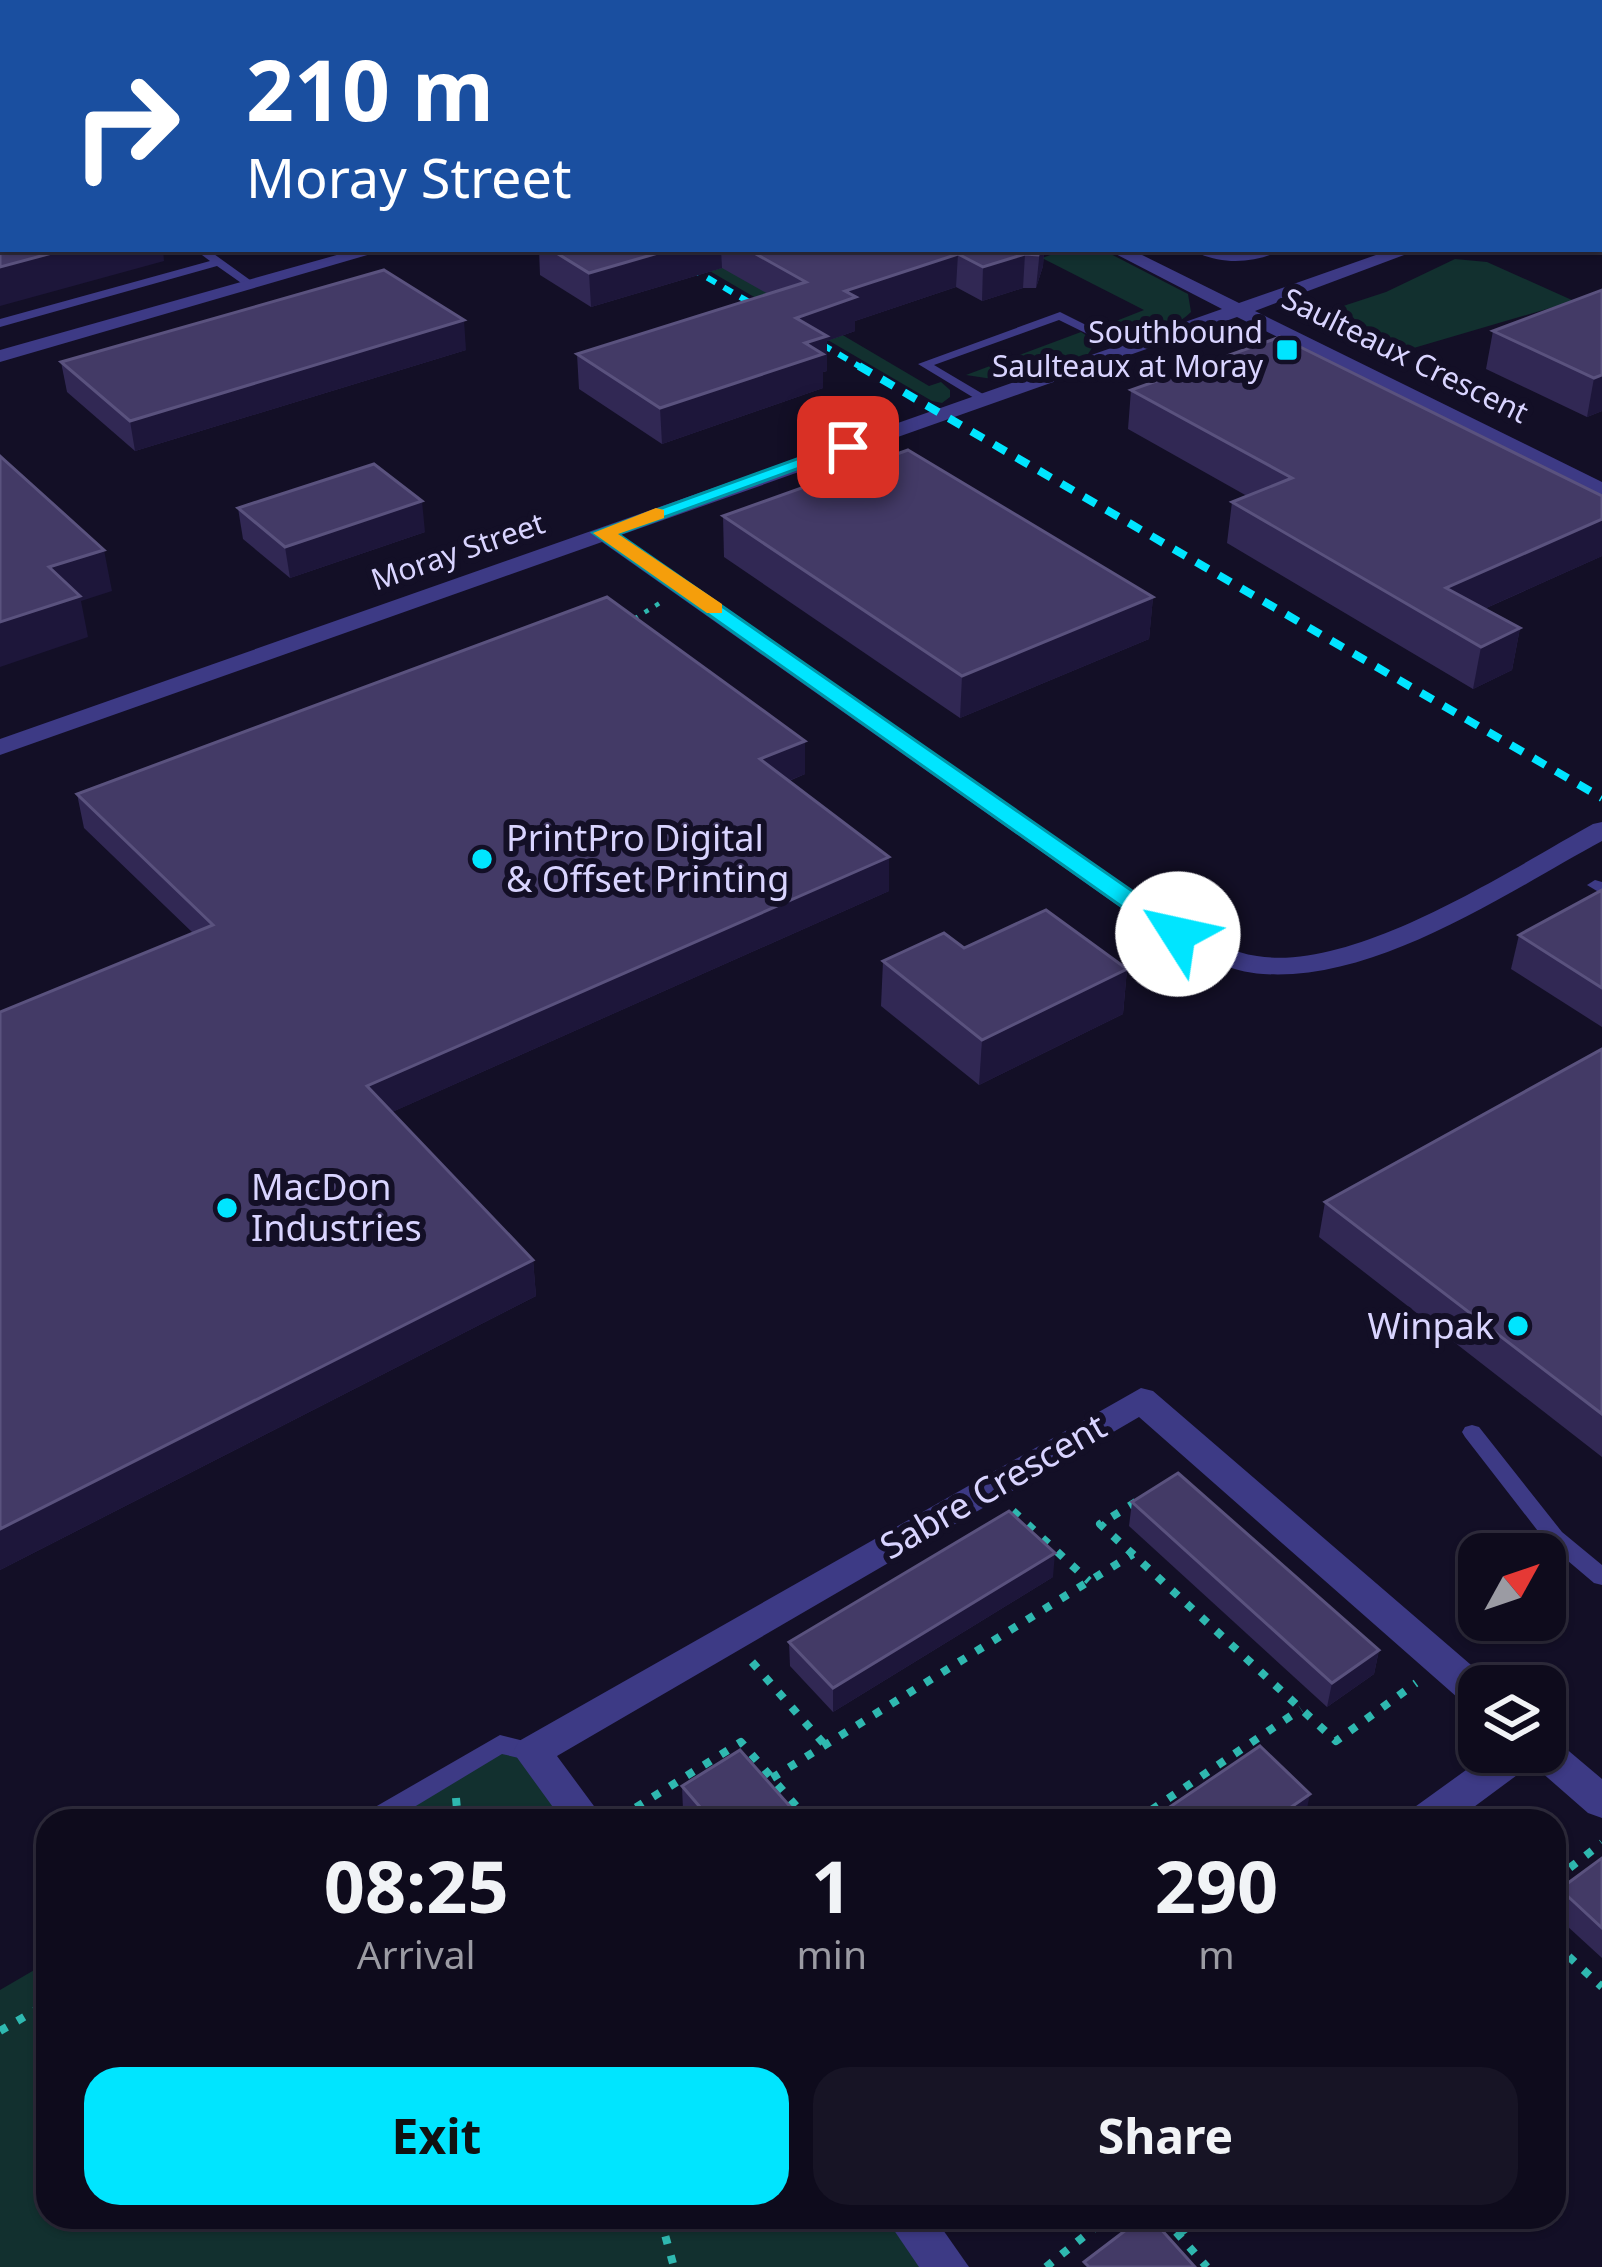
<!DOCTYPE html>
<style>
:root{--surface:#0e0b1c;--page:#171425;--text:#f1f3f6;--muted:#9b9ba3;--line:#2e2b3b;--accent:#00e5ff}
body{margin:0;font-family:"Noto Sans",sans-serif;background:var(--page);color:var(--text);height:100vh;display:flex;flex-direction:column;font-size:45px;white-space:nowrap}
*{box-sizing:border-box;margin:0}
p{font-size:39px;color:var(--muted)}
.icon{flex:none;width:66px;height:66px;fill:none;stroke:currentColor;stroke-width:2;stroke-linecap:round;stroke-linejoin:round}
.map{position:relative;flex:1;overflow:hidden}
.panel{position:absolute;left:36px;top:1809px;width:1530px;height:420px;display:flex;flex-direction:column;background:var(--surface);border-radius:36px;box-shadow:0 3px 9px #0004,0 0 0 3px var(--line)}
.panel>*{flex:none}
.guide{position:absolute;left:0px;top:0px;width:1602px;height:252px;box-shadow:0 3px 9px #0004,0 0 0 3px var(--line);background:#1a4fa0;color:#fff;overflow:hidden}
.needle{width:78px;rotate:50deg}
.tools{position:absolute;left:1458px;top:1533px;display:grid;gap:24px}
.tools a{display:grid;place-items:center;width:108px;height:108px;border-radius:24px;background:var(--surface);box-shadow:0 3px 9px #0004,0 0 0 3px var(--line);font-size:60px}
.pin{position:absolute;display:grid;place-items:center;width:102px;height:102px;color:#fff;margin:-51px;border-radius:24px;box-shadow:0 6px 18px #0006}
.me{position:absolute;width:132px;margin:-66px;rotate:305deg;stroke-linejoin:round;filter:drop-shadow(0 0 9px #0008)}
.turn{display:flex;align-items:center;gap:42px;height:252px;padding:0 48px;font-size:54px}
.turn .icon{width:156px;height:156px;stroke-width:2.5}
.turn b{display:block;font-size:84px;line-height:102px}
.eta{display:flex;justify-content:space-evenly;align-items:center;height:204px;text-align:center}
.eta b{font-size:72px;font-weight:700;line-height:84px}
.cta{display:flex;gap:24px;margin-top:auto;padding:24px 48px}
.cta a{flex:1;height:138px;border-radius:36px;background:var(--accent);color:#111;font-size:48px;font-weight:700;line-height:138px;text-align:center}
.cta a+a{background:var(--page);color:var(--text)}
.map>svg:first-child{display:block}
.green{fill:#12302f}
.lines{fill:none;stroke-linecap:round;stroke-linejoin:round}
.path-far1{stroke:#2fb8b0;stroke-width:4.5;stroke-dasharray:4.5 8;stroke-linecap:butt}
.path{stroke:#2fb8b0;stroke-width:8;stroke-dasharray:8 12;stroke-linecap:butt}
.lane{fill:#3d3a85;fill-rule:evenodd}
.street{fill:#3d3a85;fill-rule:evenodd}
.rail-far1{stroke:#00e5ff;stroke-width:6;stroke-dasharray:10 9;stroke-linecap:butt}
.rail{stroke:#00e5ff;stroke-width:8;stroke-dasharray:14 12;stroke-linecap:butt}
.wall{fill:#312854}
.shaded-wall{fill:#1d163a}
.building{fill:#433a66;stroke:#5a527e;stroke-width:3}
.route{fill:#00e5ff;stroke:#0095a6;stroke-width:3}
.slow{fill:#f59e0b}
.poi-dot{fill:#00e5ff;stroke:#130f26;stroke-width:4.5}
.labels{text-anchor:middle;stroke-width:12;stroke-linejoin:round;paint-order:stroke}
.far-poi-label{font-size:30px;fill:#d9d4ff;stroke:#130f26;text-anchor:end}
.far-street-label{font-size:30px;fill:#d9d4ff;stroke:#130f26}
.poi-label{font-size:36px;fill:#d9d4ff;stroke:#130f26;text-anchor:start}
.street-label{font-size:36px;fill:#d9d4ff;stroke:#130f26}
</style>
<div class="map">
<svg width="1602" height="2267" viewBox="0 0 1602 2267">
<rect width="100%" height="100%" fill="#130f26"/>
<g class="green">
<path d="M672,249H697L929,386L941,382L950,390V397L942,403L932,401Z"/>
<path d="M1046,249H1101L1188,294L1191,312C1169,334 1134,337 1106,325L1144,310L1042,258L1053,254Z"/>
<path d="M1455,259L1487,262L1574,301L1400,352H1387L1331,310L1386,292Z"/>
<path d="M1081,332L1096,342L1088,354L1006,381L966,375Z"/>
<path d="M500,1744L532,1752L585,1821H371Z"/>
<path d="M48,1962V2217H907L947,2267H0V1990Z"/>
</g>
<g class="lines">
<path class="path-far1" d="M634,619L663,601"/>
<g class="path">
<path d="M1136,1502L1100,1524L1336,1741L1416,1683"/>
<path d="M1013,1511L1089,1581"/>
<path d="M752,1662L825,1745"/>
<path d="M772,1778L1133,1554"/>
<path d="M456,1798L458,1821"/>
<path d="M619,1818L741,1742L809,1821"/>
<path d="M1135,1821L1301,1709"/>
<path d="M1554,1880L1602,1843"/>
<path d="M1554,1943L1602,1987"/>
<path d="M0,2031L48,2003"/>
<path d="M660,2217L674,2267"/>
<path d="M1163,2217L1207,2267"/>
<path d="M1180,2233L1200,2217"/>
<path d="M1046,2267L1108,2217"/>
</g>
<g class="lane">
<path d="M56,0H68L71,3H59Z"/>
<path d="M176,0H194L175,3Z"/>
<rect x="0" y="99" width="3" height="6"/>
<path d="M194,249H207L257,285L247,287L217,266L0,327V319L210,261Z"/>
<path d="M476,249H489L490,250L484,253Z"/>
<path d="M1190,249L1237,255L1284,249C1255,264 1219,266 1190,249Z"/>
<path d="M1060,312L1134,349L1124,352L1059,320L934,365L988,397L990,400L984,404L918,364Z"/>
<path d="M1595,880L1602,882V894L1587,885Z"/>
<path d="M1472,1425L1479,1427L1562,1532L1602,1565V1585L1594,1583L1548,1544L1465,1437L1462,1432L1465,1427Z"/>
<path d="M500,1735L540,1745L543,1752L540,1759L532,1761L502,1754L391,1821H359L363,1814Z"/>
</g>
<g class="street">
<path d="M358,249H388L0,362V350Z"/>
<path d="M1106,249H1130L1239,303L1393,249H1420L1255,311L1602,482V497L1237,317L621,535L1188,929C1210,939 1233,953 1257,956C1355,972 1508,871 1593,824L1602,822V841C1506,893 1377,982 1263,974C1230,972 1198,955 1168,941L602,542L0,755V739L1222,309Z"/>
<path d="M1141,1388L1153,1391L1492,1683L1479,1686V1709L1466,1705L1139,1417L557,1756L605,1821H563L513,1752L519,1741Z"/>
<path d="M1545,1737L1557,1741L1602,1779V1818L1588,1813L1532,1764L1455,1821H1407L1412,1809L1491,1752H1545Z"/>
<path d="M885,2217H934L969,2267H919Z"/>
</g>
<g class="rail-far1">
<path d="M740,3L752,0"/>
<path d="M658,249L864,369"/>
</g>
<path class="rail" d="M859,366L1602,798"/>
</g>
<g class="wall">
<path d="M539,249H1044L1043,266L1036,288H1023L982,301L956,287L855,321V331L827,341V371L823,372V388L662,444L579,389L577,354L768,294L722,268L591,307L540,275Z"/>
<path d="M1602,290V411L1587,417L1486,369L1493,331Z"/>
<path d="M466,350L135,451L67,392L61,362Z"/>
<path d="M1131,390L1602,556L1484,609L1520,628L1512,670L1473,689L1227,543L1232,502L1247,496L1128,429Z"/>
<path d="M238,508L425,532L290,578L243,539Z"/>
<path d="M723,516L1153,597L1149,639L960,718L724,557Z"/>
<path d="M805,774L789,781L889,857V891L392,1112L533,1260L536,1296L0,1570V1012L193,933L84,828L77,794Z"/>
<path d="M1602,890V1027L1511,969L1519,935Z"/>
<path d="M964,948L1127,969L1123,1014L979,1085L881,1006L883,961Z"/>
<path d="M1602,1049V1457L1319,1237L1325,1202Z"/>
<path d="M1132,1502L1379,1650L1374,1674L1327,1707L1129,1526Z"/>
<path d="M1053,1577L833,1712L790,1666L789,1642Z"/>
<path d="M682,1786L803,1821H692L683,1810Z"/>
<path d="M1602,1858V1958L1554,1914L1560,1889Z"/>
</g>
<g class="shaded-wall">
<path d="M67,249H163L164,261L0,306V267Z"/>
<path d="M672,249H721L722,268L591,307L589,273Z"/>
<path d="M1040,249H1044L1043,266L1036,288Z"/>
<path d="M958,254L956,287L855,321V331L827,341V371L823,372V388L662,444L660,408L796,318L845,291Z"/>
<path d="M1025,254L1023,288L982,301L983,267Z"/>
<path d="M464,320L466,350L135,451L130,421Z"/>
<path d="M1602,375V411L1587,417L1594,378Z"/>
<path d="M422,501L425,532L290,578L285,547Z"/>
<path d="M1602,519V556L1446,626V588Z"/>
<path d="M104,550L112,591L81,601L88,637L0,667V622L49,567Z"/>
<path d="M1153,597L1149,639L960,718L962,676Z"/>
<path d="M1520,628L1512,670L1473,689L1481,647Z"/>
<path d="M805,741V774L761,792L760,759Z"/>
<path d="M889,857V891L372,1121L367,1086Z"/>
<path d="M1127,969L1123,1014L979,1085L982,1040Z"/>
<path d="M533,1260L536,1296L0,1570V1529Z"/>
<path d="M1055,1553L1053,1577L833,1712V1688Z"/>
<path d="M1379,1650L1374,1674L1327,1707L1332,1683Z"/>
<path d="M1310,1794L1305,1818L1301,1821H1271Z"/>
</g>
<g class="building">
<path d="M871,0H937L944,3H860Z"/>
<path d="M3,198V249H67L0,267V199Z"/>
<path d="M550,249H672L589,273Z"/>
<path d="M747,249H1040L1038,255L1025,254L983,267L958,254L845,291L856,297L796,318L827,336L805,343L823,354L660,408L577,354L806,282Z"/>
<path d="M384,270L464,320L130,421L61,362Z"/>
<path d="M1602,290V375L1594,378L1493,331Z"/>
<path d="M1280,337L1602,496V519L1446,588L1520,628L1481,647L1232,502L1292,478L1131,390Z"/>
<path d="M908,450L1153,597L962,676L723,516Z"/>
<path d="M0,456L104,550L49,567L80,596L0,622Z"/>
<path d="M374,464L422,501L285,547L238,508Z"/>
<path d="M607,597L805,741L760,759L889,857L367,1086L533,1260L0,1529V1012L213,925L77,794Z"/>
<path d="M1602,890V988L1519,935Z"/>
<path d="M1046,910L1127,969L982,1040L883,961L944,933L964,948Z"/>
<path d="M1602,1049V1414L1325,1202Z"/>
<path d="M1178,1473L1379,1650L1332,1683L1132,1502Z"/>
<path d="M1009,1511L1055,1553L833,1688L789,1642Z"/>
<path d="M1260,1746L1310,1794L1271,1821H1149Z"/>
<path d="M740,1750L803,1821H712L682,1786Z"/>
<path d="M1602,1858V1928L1560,1889Z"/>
<path d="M1143,2217H1150L1195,2267H1089L1084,2262Z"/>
</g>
<path class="route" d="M841,443L857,447L618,534L1187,929L1191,934L1187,940H1169L593,533Z"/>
<path class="slow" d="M656,508L664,510V518L618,534L722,604V613H707L593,533Z"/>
<g class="poi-dot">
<rect x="1275" y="338" width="24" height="24" rx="6"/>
<circle cx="482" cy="859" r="12"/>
<circle cx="227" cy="1208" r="12"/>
<circle cx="1518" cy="1326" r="12"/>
</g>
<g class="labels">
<g class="far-poi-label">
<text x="1263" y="343">Southbound<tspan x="1263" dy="34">Saulteaux at Moray</tspan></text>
</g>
<g class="far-street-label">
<text transform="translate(1405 356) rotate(26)" y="10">Saulteaux Crescent</text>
<text transform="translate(458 552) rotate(-19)" y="10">Moray Street</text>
</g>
<g class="poi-label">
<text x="506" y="851">PrintPro Digital<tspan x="506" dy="41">&amp; Offset Printing</tspan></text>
<text x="251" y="1200">MacDon<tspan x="251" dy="41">Industries</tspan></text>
<text x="1494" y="1339" text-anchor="end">Winpak</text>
</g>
<g class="street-label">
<text transform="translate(993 1486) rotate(-30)" y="13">Sabre Crescent</text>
</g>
</g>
</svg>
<div class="tools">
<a><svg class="needle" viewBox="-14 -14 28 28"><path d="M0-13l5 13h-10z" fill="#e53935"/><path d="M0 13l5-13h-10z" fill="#9b9ba3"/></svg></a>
<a><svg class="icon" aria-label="layers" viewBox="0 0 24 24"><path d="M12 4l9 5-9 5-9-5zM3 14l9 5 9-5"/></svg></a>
</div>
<div class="pin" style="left:848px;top:447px;background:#d93025"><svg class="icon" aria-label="arrive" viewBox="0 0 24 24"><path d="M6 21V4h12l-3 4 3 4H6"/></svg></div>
<svg class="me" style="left:1178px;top:934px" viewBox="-20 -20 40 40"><circle r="19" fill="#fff"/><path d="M0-13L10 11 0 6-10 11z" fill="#00e5ff"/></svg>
<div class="guide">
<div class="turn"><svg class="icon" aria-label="right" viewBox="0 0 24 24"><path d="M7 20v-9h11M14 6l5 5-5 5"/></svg><div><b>210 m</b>Moray Street</div></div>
</div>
<section class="panel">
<div class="eta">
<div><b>08:25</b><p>Arrival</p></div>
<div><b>1</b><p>min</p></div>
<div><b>290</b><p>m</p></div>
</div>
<div class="cta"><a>Exit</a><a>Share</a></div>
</section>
</div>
